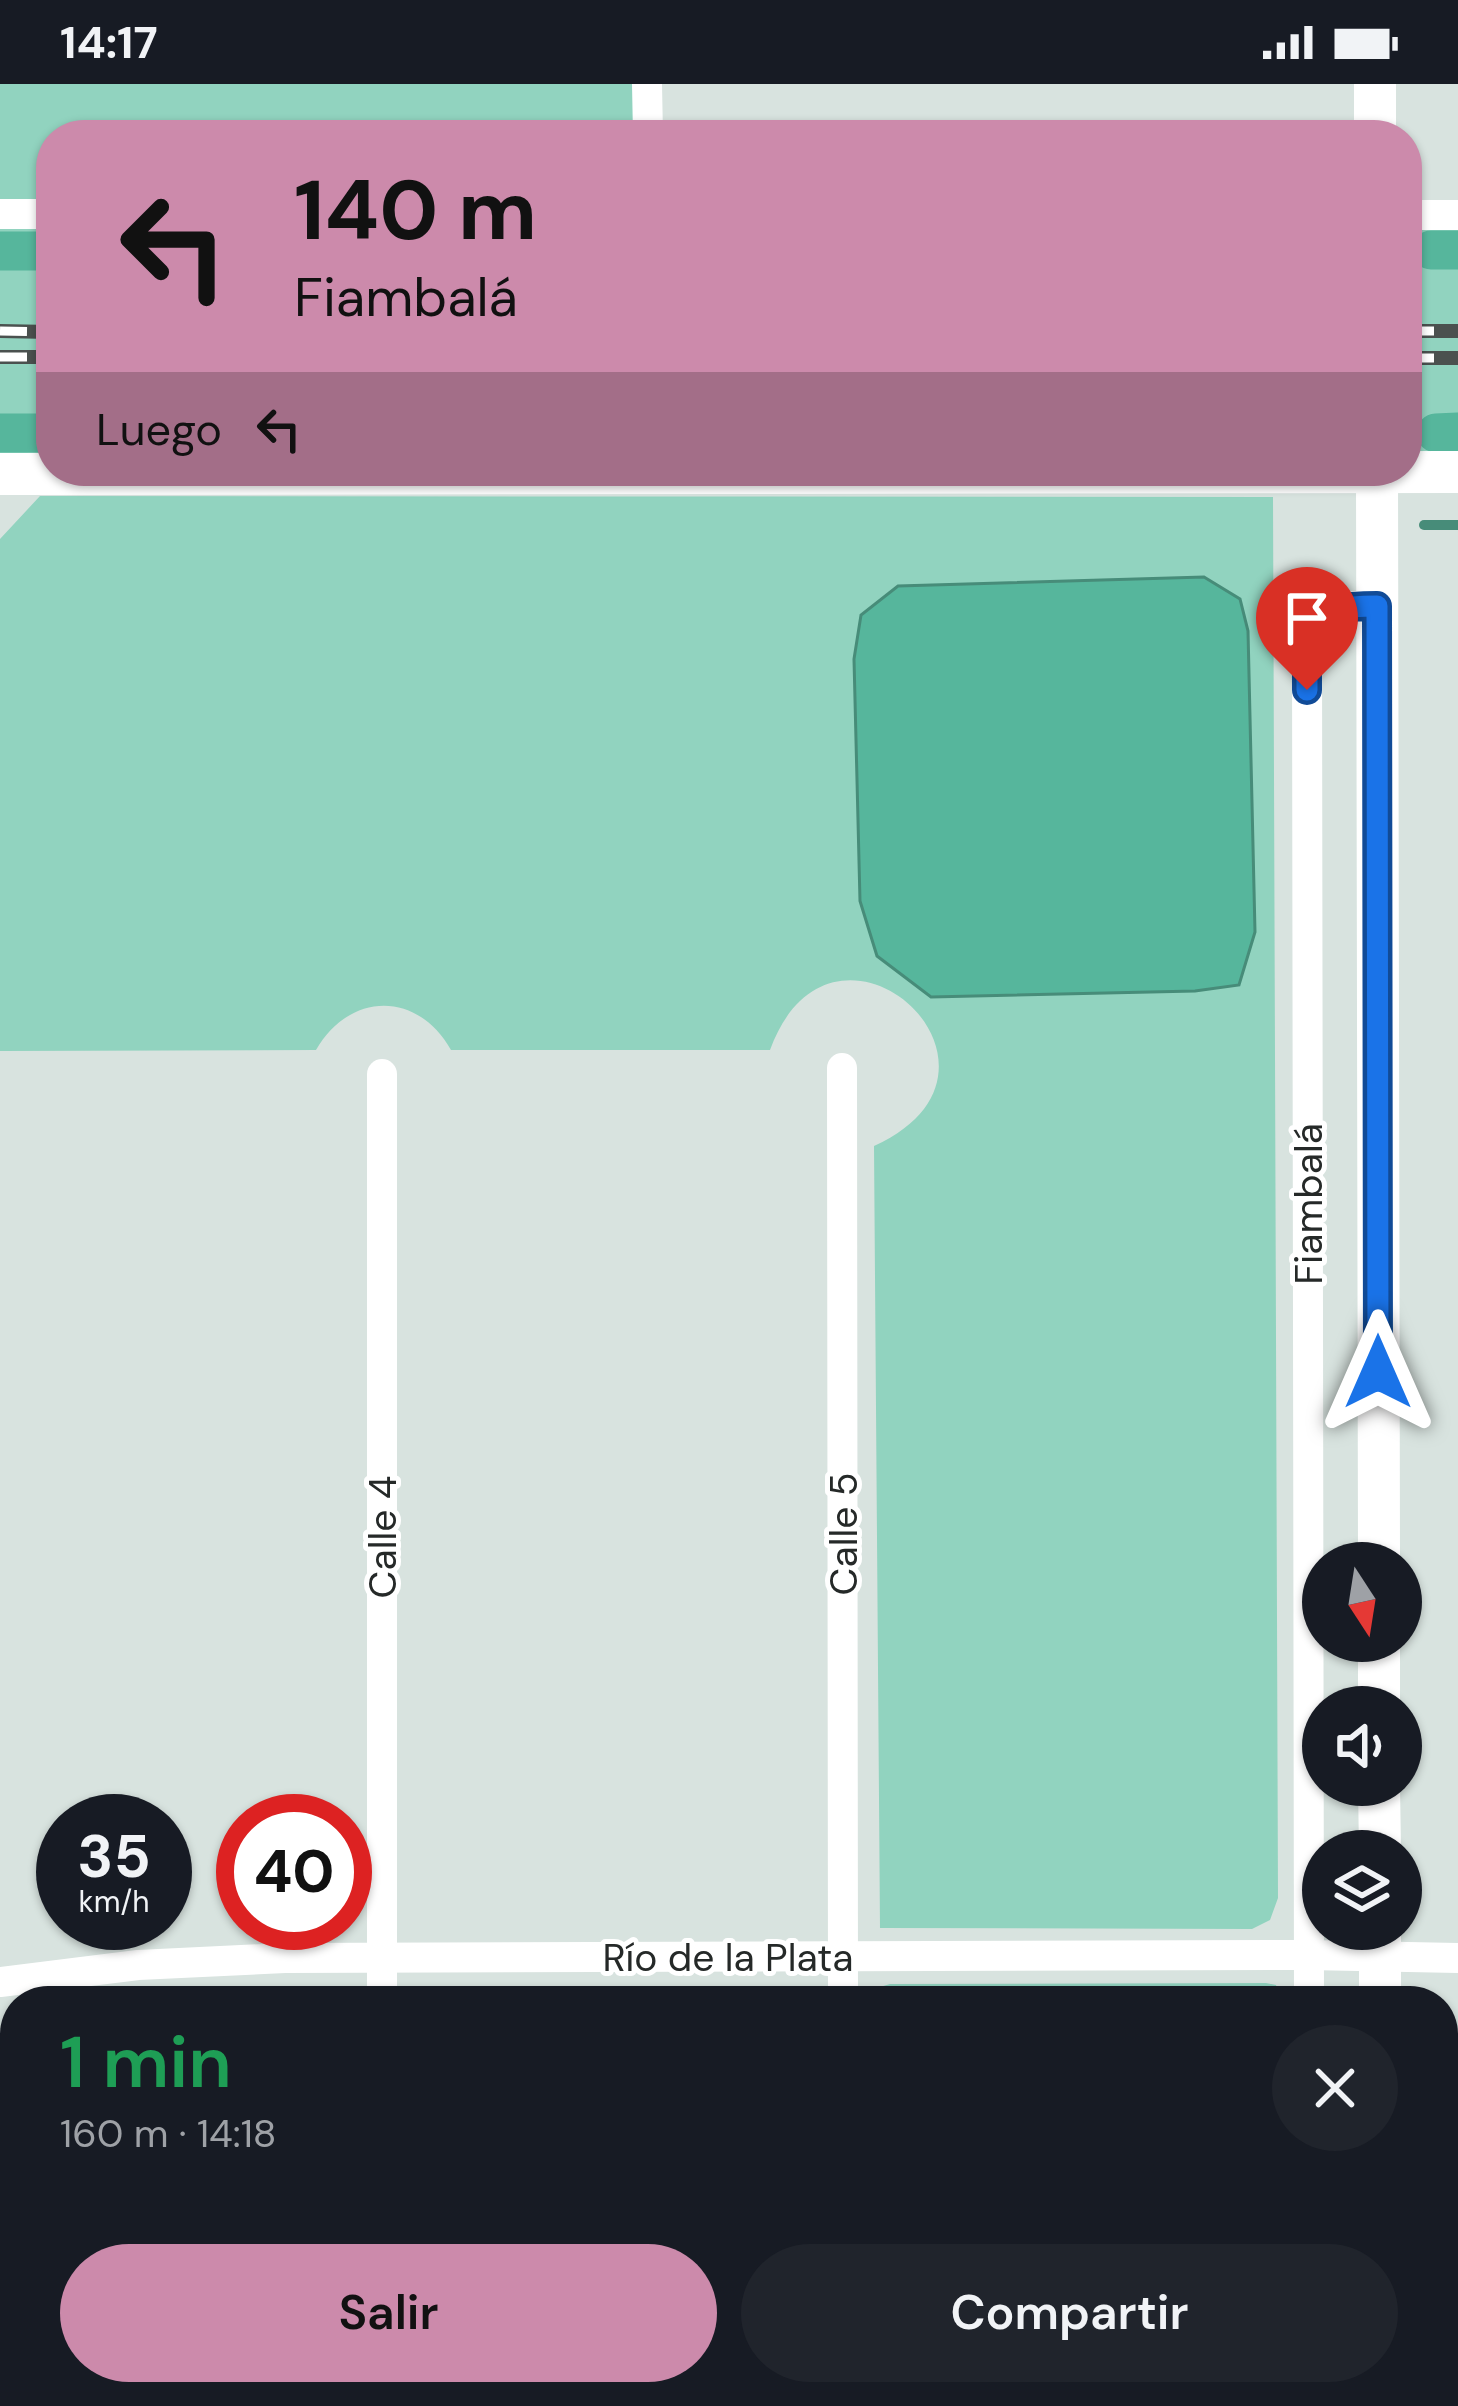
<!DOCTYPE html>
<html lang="es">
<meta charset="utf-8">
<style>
:root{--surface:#171b24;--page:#20242c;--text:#f1f3f6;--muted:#9ea1a6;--accent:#cc8aab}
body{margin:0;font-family:"DM Sans",sans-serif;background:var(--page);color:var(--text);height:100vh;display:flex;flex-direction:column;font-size:45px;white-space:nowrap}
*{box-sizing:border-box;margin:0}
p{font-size:39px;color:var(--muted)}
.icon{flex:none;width:66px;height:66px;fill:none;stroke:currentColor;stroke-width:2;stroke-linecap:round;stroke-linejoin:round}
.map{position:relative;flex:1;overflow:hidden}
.panel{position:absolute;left:0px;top:1902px;width:1458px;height:420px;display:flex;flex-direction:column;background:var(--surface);border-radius:48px 48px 0 0;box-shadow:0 3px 9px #0004}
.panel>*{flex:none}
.banner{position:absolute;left:36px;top:36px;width:1386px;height:366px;border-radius:48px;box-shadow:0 3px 9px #0004;background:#cc8aab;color:#111;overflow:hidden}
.needle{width:78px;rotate:168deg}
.buttons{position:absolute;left:1302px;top:1458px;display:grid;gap:24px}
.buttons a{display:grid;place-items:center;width:120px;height:120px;border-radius:50%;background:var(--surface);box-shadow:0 3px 9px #0004;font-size:60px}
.speed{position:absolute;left:36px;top:1710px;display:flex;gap:24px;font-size:60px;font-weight:700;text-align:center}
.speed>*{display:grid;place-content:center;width:156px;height:156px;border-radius:50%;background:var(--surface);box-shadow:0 3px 9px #0004;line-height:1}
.speed small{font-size:30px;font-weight:400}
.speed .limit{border:18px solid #d22;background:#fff;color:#111}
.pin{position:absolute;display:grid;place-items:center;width:102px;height:102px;color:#fff;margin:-123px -51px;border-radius:50% 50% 50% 0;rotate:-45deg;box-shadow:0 0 12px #0007}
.pin .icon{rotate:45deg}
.me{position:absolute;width:132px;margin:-66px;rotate:0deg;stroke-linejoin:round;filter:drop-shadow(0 0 9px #0008)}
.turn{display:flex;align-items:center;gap:42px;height:252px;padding:0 60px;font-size:54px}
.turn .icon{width:156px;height:156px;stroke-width:2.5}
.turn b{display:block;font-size:84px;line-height:102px}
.then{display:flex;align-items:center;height:114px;padding:0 60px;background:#0003;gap:24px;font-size:45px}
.round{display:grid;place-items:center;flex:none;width:126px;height:126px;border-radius:63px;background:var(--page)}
.headline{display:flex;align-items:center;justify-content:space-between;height:204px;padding:0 60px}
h1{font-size:72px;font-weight:600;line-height:90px;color:#1e9e55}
.button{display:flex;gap:24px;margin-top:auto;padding:24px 60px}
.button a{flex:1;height:138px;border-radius:72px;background:var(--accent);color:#111;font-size:48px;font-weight:600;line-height:138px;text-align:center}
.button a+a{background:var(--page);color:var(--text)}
.status{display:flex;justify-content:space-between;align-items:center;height:84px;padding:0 60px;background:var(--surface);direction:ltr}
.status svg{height:33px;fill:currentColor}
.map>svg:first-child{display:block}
.green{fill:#91d3bf}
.water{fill:#56b69c;stroke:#478c79;stroke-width:3}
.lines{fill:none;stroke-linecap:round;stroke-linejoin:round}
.stream{stroke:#478c79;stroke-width:10}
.canal{stroke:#56b69c;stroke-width:39}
.street{stroke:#fff;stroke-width:30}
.secondary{stroke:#fff;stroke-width:42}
.rail-casing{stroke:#4b514f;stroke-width:14}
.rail{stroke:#fff;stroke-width:9;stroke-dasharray:27;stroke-linecap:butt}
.route-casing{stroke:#114b97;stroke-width:30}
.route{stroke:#1a73e8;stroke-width:21}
.labels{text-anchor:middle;stroke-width:10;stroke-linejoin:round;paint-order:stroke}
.street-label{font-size:39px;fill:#252928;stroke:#fff}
</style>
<div class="status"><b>14:17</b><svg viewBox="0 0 49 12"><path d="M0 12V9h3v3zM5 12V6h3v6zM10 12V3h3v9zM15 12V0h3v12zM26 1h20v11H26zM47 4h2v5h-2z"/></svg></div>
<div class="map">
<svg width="1458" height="2322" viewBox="0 0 1458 2322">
<rect width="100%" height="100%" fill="#d8e3df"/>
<g class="green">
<path d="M0,0H647L648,51H51V387H1407V131H1458V388L0,390Z"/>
<path d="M40,412L1273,413L1278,1814L1270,1836L1252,1845L880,1844L874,1062C1044,985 833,794 770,966H451C418,907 350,907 316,966L0,967V455Z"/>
<path d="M1266,1899L1276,1901L1281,1917H876L880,1903L890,1900Z"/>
<rect x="876" y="2307" width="405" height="15"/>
</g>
<path class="water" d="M1204,493L1240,515L1248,547L1255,848L1239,901L1195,907L931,913L877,872L860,817L854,575L861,531L898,502Z"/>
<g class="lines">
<path class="stream" d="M1424,441H1458"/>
<g class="canal">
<path d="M1431,166H1458"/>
<path d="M0,167H51"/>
<path d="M0,349H51"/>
<path d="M1436,349L1458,348"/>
</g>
<g class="street">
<path d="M647,0L648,51"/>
<path d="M0,130H51"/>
<path d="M1407,131H1458"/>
<path d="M842,984L843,1917"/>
<path d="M382,990V1917"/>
<path d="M0,1898L138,1881L285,1874L1308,1871L1458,1874"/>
<path d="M1309,1917L1307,559C1318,518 1340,522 1377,522"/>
<path d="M382,2307V2322"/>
<path d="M844,2307V2322"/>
<path d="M1309,2307V2322"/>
</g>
<g class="secondary">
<path d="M1375,51V0"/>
<path d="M1377,387L1379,1479"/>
<path d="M0,390L1458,388"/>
<path d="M1379,1557V1623"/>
<path d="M1379,1701L1380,1767"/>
<path d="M1380,1845V1917"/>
<path d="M1381,2307V2322"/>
</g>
<g class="rail-casing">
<g id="rail">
<path d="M0,247L51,248"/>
<path d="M1407,247H1458"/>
<path d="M0,273H51"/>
<path d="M1407,274H1458"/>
</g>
</g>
<use href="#rail" class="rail"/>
</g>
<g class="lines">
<g class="route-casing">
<path id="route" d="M1307,606C1307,539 1303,522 1377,522L1378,1288"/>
</g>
<use href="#route" class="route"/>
</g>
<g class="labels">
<g class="street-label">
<text transform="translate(1308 1120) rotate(-90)" y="14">Fiambalá</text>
<text transform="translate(843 1450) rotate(-90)" y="14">Calle 5</text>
<text transform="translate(382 1453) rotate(-90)" y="14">Calle 4</text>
<text x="728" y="1887">Río de la Plata</text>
</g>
</g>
</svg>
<div class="buttons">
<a><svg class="needle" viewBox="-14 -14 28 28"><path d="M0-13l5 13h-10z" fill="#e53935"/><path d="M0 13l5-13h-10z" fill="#9ea1a6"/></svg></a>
<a><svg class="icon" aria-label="sound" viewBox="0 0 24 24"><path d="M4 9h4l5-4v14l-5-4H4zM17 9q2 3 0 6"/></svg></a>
<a><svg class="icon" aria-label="layers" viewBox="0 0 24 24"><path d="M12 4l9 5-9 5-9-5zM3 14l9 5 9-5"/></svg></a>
</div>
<div class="speed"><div>35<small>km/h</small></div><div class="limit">40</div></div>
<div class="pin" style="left:1307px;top:606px;background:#d93025"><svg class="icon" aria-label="arrive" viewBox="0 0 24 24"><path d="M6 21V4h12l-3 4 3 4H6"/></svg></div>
<svg class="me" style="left:1378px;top:1288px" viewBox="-20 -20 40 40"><path d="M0-17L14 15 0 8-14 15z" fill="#1a73e8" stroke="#fff" stroke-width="4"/></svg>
<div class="banner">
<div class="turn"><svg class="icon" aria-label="left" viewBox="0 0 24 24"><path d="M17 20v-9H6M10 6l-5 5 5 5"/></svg><div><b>140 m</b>Fiambalá</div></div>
<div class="then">Luego<svg class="icon" aria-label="left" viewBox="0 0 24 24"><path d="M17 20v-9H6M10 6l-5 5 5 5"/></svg></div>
</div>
<section class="panel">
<div class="headline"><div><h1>1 min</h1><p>160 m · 14:18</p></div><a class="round"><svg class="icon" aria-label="close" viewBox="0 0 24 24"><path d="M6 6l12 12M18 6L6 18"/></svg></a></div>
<div class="button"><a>Salir</a><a>Compartir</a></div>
</section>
</div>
